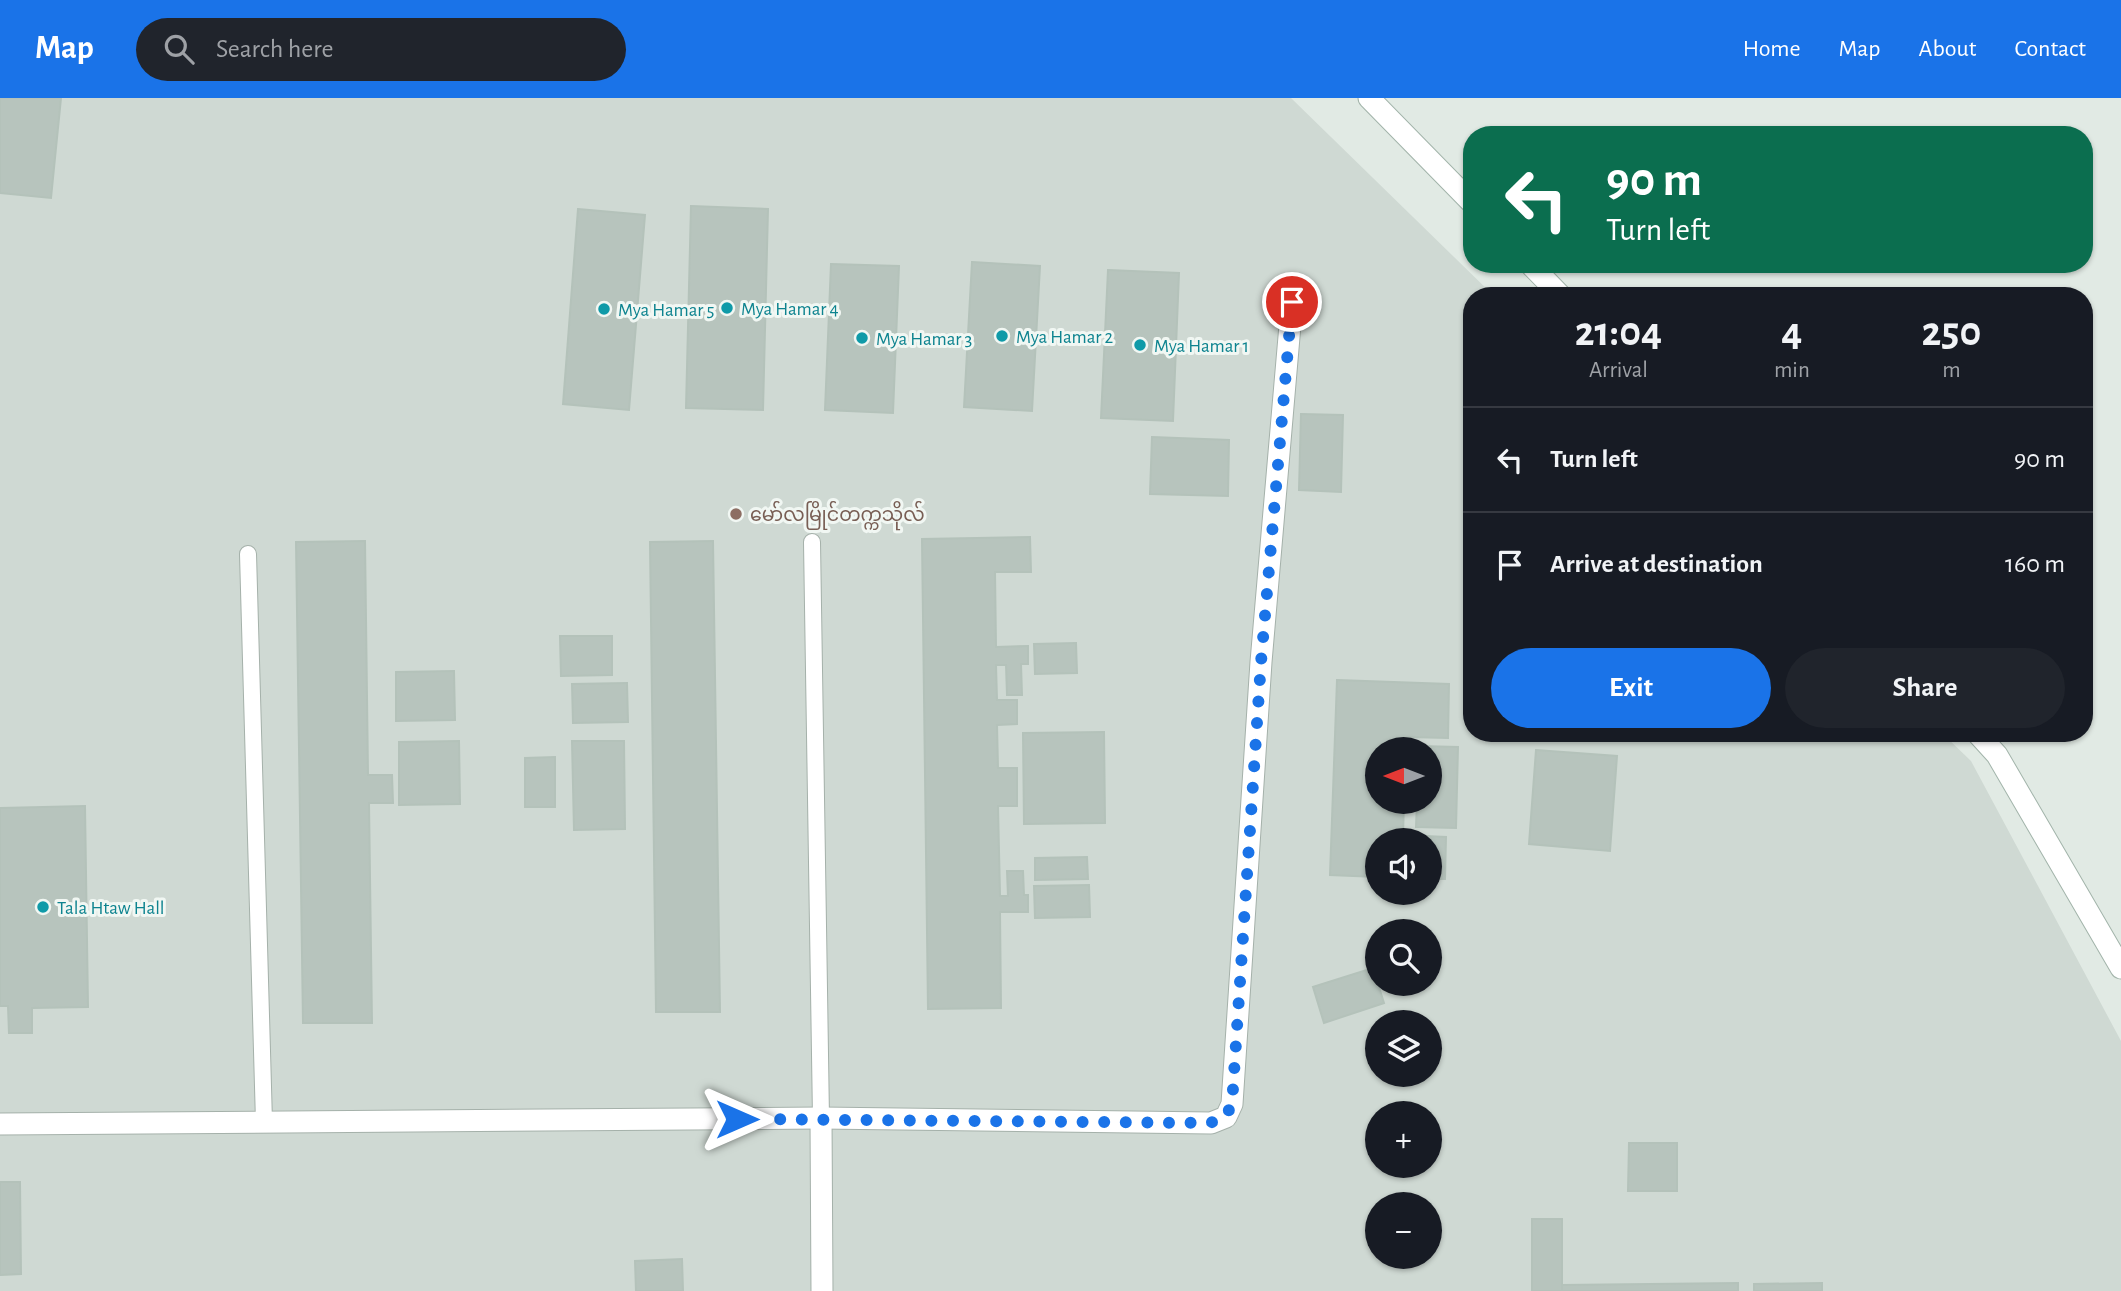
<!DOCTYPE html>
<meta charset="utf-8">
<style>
:root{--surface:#171b24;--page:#20242c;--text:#f1f3f6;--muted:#9ea1a6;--line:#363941;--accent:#1a73e8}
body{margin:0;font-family:"Alegreya Sans","Noto Sans Myanmar",sans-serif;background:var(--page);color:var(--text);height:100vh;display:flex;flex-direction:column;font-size:26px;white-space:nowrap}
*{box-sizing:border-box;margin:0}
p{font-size:23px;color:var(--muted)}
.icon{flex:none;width:38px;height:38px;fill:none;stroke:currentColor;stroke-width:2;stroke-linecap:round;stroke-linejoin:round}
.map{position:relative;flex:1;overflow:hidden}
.panel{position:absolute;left:1463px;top:189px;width:630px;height:455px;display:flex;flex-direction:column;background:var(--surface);border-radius:28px;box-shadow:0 2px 5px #0004}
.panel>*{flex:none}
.top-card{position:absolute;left:1463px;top:28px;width:630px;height:147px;border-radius:28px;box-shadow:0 2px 5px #0004;background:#0b6e4f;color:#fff;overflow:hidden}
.needle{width:46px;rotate:270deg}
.buttons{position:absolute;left:1365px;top:639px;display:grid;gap:14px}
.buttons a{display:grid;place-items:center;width:77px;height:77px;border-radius:50%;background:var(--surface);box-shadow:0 2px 5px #0004;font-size:35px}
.pin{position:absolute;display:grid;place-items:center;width:60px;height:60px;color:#fff;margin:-30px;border:4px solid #fff;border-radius:50%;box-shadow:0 2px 7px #0007}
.me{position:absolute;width:77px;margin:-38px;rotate:90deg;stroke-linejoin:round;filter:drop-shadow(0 0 5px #0008)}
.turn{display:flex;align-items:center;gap:24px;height:147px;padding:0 28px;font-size:32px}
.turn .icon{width:91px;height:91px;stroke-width:2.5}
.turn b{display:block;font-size:49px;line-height:60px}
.eta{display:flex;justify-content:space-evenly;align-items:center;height:119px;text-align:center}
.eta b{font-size:42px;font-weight:700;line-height:49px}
.cta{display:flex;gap:14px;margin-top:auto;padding:14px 28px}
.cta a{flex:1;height:80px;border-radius:42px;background:var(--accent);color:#fff;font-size:28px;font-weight:700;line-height:80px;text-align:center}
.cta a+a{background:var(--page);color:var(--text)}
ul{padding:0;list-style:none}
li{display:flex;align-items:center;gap:21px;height:105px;padding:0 28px;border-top:2px solid var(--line)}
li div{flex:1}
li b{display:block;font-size:26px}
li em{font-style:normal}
header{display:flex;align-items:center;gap:42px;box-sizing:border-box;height:98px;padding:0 35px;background:var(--accent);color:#fff}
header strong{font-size:33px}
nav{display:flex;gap:38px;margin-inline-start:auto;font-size:24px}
.search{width:490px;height:63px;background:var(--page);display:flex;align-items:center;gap:18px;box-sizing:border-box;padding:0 24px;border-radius:38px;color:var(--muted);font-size:26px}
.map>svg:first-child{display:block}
.built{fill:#cfd9d3;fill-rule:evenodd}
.building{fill:#b7c4bd;stroke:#b4c2ba;stroke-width:2}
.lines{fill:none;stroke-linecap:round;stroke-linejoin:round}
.service-casing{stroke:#a5b1aa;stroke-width:18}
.minor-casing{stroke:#a5b1aa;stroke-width:23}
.secondary-casing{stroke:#a2b4aa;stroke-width:23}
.service{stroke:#fff;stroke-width:16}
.minor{stroke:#fff;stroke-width:21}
.secondary{stroke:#fff;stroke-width:21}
.route{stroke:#1a73e8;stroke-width:12;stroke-dasharray:0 21.6}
.culture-dot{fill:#0f9aa8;stroke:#f1f7f3;stroke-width:2.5}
.education-dot{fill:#8d6e63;stroke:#f1f7f3;stroke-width:2.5}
.labels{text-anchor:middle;stroke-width:6;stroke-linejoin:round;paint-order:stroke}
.culture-label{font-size:19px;fill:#0d838f;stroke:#f1f7f3;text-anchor:start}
.education-label{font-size:19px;fill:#785e54;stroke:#f1f7f3;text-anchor:start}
</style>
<header>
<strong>Map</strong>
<div class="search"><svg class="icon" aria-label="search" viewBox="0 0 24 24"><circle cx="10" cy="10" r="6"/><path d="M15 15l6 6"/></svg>Search here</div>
<nav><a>Home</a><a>Map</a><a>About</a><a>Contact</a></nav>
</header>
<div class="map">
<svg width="2121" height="1193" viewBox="0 0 2121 1193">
<rect width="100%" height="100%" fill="#e1eae4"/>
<path class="built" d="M0,0H1291L1494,198H1472V635H1942L1971,663L2121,943V1193H0ZM1377,651H1430V704H1377ZM1377,742H1430V794H1377ZM1377,833H1430V886H1377ZM1377,924H1430V976H1377ZM1377,1015H1430V1068H1377ZM1377,1106H1430V1158H1377Z"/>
<g class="building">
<path d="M0,0H61L51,100L0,95Z"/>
<path d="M691,108L768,111L763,312L686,310Z"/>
<path d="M578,111L645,117L629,312L563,306Z"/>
<path d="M972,164L1040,168L1032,313L964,309Z"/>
<path d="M831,166L899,168L893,315L825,312Z"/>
<path d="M1108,172L1179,175L1173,323L1101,320Z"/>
<path d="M1301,316L1343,317L1341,394L1299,392Z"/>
<path d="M1152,339L1229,342L1228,398L1150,396Z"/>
<path d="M1030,439L1031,474H995L996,549L1028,548V566H1021L1022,597H1007L1006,567H996L997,602H1017V626L997,627L998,670H1017V708H998L1000,798H1008L1007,773H1023L1024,797H1028V814H1000L1001,910L928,911L922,441Z"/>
<path d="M365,443L368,677H392L393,705H369L372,925H303L296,444Z"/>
<path d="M713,443L720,914H656L650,444Z"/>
<path d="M560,538H612V577L561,578Z"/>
<path d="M1076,545L1077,575L1035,576L1034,546Z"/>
<path d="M454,573L455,622L396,623V574Z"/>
<path d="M1337,582L1449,586L1448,640L1407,639L1406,651H1377V704H1404L1403,737L1446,739L1445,781H1430V742H1377V779L1330,777Z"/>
<path d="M627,585L628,624L573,625L572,586Z"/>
<path d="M1104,634L1105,725L1024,726L1023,635Z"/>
<path d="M459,643L460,706L399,707V644Z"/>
<path d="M572,643H624L625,731L574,732Z"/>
<path d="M1419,648L1458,649L1456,730L1416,729L1417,704H1430V651H1419Z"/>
<path d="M1536,652L1617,658L1610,753L1529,746Z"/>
<path d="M555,659V709H525V660Z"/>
<path d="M85,708L88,909L32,910V935H9L8,908H0V710Z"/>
<path d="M1087,759L1088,781L1035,782V760Z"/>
<path d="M1089,787L1090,819L1035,820L1034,788Z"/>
<path d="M1373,870L1384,905L1324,925L1313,889Z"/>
<path d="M1629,1045H1677V1093H1628Z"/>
<path d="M0,1084H20L21,1176L0,1177Z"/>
<rect x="1532" y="1121" width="30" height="72"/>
<path d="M682,1161L683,1193H636L635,1163Z"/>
<path d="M1738,1185V1193H1562V1187Z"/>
<path d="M1822,1185V1193H1754V1186Z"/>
</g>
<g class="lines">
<g class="service-casing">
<g id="service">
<path d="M812,444L821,1020"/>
<path d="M248,456L264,1024"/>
</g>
</g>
<g class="minor-casing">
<g id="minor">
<path d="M821,1020L822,1193"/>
<path d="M0,1026L821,1020L1211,1025L1226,1019L1232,1006L1261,564L1292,204"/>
</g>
</g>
<g class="secondary-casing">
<g id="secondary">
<path d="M1369,0L1472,105"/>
<path d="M1530,166L1561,198"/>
<path d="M1977,635L1997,657L2121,870"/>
</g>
</g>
<use href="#service" class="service"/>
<use href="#minor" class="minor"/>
<use href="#secondary" class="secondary"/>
</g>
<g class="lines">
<path class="route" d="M737,1021L1210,1025L1226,1018L1232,1006L1261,564L1292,204"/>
</g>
<g class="culture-dot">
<circle cx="727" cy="210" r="7"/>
<circle cx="604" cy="211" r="7"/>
<circle cx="1002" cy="238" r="7"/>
<circle cx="862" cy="240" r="7"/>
<circle cx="1140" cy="247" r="7"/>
<circle cx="43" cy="809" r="7"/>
</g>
<circle class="education-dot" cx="736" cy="416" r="7"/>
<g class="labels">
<g class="culture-label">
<text x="741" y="217">Mya Hamar 4</text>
<text x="618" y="218">Mya Hamar 5</text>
<text x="1016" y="245">Mya Hamar 2</text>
<text x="876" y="247">Mya Hamar 3</text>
<text x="1154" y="254">Mya Hamar 1</text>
<text x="57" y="816">Tala Htaw Hall</text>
</g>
<g class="education-label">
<text x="750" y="423">မော်လမြိုင်တက္ကသိုလ်</text>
</g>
</g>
</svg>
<div class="buttons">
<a><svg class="needle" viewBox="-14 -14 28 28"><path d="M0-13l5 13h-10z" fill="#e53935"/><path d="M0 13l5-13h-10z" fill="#9ea1a6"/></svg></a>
<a><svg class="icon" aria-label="sound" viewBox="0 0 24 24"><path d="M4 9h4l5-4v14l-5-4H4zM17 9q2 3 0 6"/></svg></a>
<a><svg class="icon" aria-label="search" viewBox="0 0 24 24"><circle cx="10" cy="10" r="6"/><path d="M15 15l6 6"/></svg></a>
<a><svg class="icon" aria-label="layers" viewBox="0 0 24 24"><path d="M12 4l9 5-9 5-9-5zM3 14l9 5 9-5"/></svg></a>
<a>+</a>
<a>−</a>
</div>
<div class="pin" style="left:1292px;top:204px;background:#d93025"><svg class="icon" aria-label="arrive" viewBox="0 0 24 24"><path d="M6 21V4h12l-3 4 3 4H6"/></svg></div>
<svg class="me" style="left:737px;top:1021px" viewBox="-20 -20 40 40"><path d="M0-17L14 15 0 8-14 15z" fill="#1a73e8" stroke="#fff" stroke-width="4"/></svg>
<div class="top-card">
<div class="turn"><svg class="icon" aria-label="left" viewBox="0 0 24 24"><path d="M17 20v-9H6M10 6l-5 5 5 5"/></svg><div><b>90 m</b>Turn left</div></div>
</div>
<section class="panel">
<div class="eta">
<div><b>21:04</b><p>Arrival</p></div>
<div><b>4</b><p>min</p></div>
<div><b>250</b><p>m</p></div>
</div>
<ul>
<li><svg class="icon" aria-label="left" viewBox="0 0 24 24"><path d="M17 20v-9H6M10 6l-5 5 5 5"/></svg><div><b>Turn left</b></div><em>90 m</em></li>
<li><svg class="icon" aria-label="arrive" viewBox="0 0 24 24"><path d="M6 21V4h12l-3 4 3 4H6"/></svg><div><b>Arrive at destination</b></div><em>160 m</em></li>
</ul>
<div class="cta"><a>Exit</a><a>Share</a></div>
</section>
</div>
